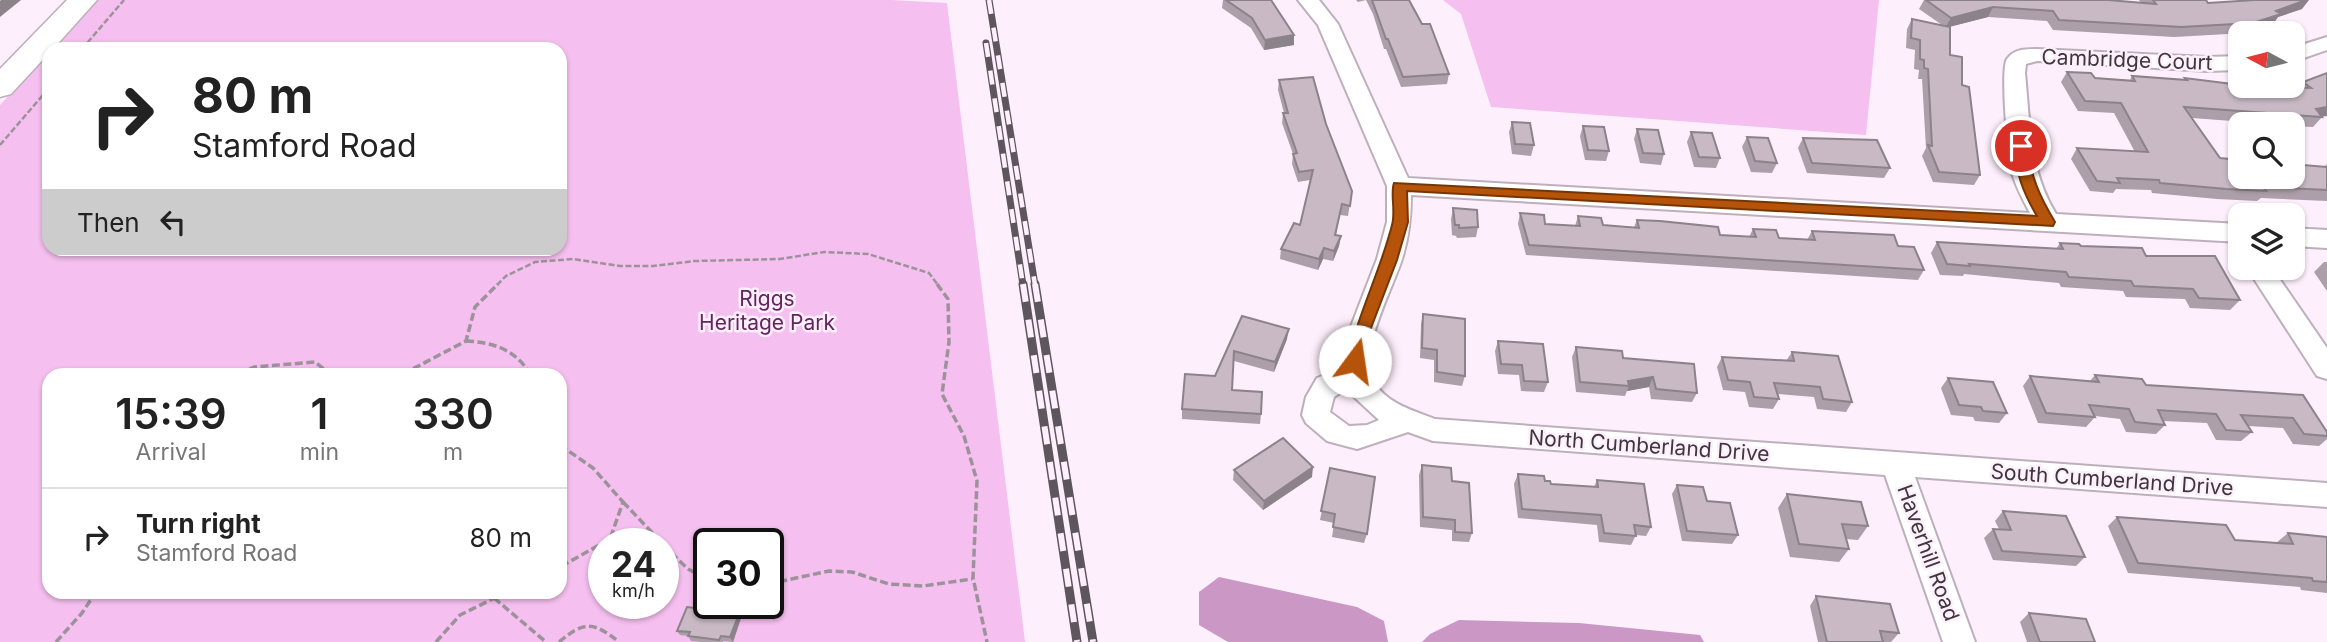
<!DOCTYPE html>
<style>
:root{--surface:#fff;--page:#f6f6f6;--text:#222;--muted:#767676;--line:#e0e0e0}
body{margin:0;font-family:Inter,sans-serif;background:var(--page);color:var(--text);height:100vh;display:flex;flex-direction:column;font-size:26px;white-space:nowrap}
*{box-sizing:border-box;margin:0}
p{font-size:23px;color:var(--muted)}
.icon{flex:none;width:38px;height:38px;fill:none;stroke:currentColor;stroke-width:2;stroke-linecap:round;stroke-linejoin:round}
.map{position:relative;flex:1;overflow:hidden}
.panel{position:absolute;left:42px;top:368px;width:525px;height:231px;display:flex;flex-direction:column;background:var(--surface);border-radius:21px;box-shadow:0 2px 5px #0004}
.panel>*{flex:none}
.banner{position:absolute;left:42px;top:42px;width:525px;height:214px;border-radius:21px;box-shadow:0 2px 5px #0004;background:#fff;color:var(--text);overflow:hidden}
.needle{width:46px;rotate:277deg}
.buttons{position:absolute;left:2228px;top:21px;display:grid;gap:14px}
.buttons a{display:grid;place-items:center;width:77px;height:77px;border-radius:14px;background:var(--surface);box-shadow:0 2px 5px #0004;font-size:35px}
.speed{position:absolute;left:588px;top:528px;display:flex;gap:14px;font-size:35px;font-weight:700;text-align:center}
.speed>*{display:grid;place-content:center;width:91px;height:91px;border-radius:50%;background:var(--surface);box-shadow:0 2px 5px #0004;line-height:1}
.speed small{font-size:18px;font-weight:400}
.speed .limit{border:4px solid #111;border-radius:10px;background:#fff;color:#111}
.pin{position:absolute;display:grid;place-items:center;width:60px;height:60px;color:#fff;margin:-30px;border:4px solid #fff;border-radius:50%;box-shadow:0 2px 7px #0007}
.me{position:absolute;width:77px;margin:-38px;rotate:14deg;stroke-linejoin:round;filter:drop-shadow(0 0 5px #0008)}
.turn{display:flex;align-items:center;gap:24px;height:147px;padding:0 35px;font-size:32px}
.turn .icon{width:91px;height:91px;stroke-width:2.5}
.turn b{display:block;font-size:49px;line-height:60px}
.then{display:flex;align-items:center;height:66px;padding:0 35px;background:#0003;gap:14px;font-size:26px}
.eta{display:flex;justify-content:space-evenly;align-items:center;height:119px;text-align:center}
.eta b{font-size:42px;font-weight:600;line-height:49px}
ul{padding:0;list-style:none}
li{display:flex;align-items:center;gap:21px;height:98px;padding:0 35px;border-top:2px solid var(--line)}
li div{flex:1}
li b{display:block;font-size:26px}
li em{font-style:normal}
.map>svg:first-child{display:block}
.green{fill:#f5bfef;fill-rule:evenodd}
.water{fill:#cb97c5}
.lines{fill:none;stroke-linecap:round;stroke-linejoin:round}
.minor-casing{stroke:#bdafbb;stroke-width:4}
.secondary-casing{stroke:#bdafbb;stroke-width:3}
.path-far1{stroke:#9c929a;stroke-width:2.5;stroke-dasharray:6 2.5;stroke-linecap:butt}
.path{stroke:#9c929a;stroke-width:3.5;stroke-dasharray:8 3.5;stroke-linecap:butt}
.minor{fill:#fff;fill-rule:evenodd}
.secondary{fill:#fff;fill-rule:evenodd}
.rail-far1-casing{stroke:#5e565d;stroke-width:7}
.rail-casing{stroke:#5e565d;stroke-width:9}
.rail-far1{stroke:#feeffc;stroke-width:4.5;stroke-dasharray:14;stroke-linecap:butt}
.rail{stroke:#feeffc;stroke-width:6;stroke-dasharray:18;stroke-linecap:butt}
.wall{fill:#ac9fa9}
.shaded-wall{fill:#8c828a}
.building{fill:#c8b9c5;stroke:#8c828a;stroke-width:2}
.route{fill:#b45309;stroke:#753606;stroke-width:2}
.labels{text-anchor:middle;stroke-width:5;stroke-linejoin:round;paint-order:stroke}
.street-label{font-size:21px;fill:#3e383d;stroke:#feeffc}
.park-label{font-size:21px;fill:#63255e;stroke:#feeffc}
</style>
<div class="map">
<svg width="2327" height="642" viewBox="0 0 2327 642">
<rect width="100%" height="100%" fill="#feeffc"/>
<g class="green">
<path d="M98,0H891L947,3L1025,642H0V105L49,52V248H560V49H52ZM49,374H560V592H49ZM604,544H663V604H604ZM709,544H768V604H709Z"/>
<path d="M1443,0H1879L1866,135L1491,107L1461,14Z"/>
</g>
<g class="water">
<path d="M1219,577L1357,607L1384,621L1388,642H1228L1199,625V592Z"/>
<path d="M1459,620L1579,623L1700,635L1704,642H1422L1430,634Z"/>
</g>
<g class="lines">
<g class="minor-casing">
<g id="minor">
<path d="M1298,0H1319L1338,24L1408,178L2030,213C2023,200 2016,187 2012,173C2008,159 2000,68 2007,59C2014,49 2026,49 2037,49L2207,57L2240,56V70L2207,71L2037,61L2026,64L2025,73C2030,123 2029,170 2056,214L2240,224V242L1411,195C1411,217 1409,237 1402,259C1392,291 1357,351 1375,383C1387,404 1415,411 1435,419L2327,483V507L1915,477L1975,642H1943L1885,475L1433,441L1408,432L1357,449L1327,441L1306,423L1302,415L1306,397L1317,378L1345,367L1343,360L1350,329L1377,259L1387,222V186L1318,25ZM1349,387L1353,396L1379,420L1367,425L1349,426L1330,412L1334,397Z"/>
<path d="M2327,37V50L2292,62V48Z"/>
<path d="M2292,228L2327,230V248L2292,246Z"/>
<path d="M2247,268H2272L2327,348V379L2317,376Z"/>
</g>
</g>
<g class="secondary-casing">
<path id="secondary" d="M67,0H97L53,49H49V53L11,94L0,97V69Z"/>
</g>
<g class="path-far1">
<path d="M82,49L124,0"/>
<path d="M0,145L49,88"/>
<path d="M497,285L506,276L535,262L573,259L620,266H653L694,261L780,259L824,252L868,254L929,273L938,285"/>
</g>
<g class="path">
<path d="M937,284L948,299L949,342L942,394L964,436L977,481L973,578L987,642"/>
<path d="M466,341C493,342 516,350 530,374"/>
<path d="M239,374L254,367L315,362L330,374"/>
<path d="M403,374L466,341L475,307L498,284"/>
<path d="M560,445L593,468L623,502L610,539L560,567"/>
<path d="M623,502L663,544"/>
<path d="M610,539L633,533H652"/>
<path d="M663,545L688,569L709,580"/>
<path d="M768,584L829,571L852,572L889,584L923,586L972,579"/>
<path d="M494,598L546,642"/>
<path d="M56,642L82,613L96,592"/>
<path d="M436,642L460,615L507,592"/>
<path d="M559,642C584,621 593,621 619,642"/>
</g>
<use href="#minor" class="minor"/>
<use href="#secondary" class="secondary"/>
<g class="rail-far1-casing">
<g id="rail-far1">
<path d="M989,0L1035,285"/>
<path d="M986,43L1023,285"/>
</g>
</g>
<g class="rail-casing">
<g id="rail">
<path d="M1023,284L1077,642"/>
<path d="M1035,284L1093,642"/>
</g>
</g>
<use href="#rail-far1" class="rail-far1"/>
<use href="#rail" class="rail"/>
</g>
<g class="wall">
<path d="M1223,0H1271L1294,35V45L1264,50L1251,28L1222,8Z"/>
<path d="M1356,0H1409L1449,74L1447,84L1401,87L1386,49H1384L1373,14L1366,0L1358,2Z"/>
<path d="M1924,0H2108L2141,3L2139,0H2206L2208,3L2302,9L2278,17L2273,24L2246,33L2174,37L2053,30L2047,21L1988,17L1949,27L1950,55L1962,85L1980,175L1974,185L1933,182L1922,156L1926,148L1922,79H1918L1919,70L1914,69L1915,50L1906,48L1907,29L1912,19L1942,25L1919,9Z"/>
<path d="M2067,72L2095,78L2130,80L2132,76L2184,80L2185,78L2228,84L2299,87L2303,82L2327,73L2322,117L2313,127L2292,126V124H2272L2192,118L2220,158L2324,167L2327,164V201L2261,198L2257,201L2217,199L2152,193L2151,190L2116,189L2113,193L2090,191L2071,159L2077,148L2135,152L2114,113L2078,111L2061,82Z"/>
<path d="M1279,80L1326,124L1352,191L1348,216L1340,215L1336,235L1341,236L1339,246L1333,261L1323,259L1318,270L1280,259L1281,249L1300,225L1310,180L1298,182L1292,164L1293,154L1282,123L1283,113H1284L1278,90Z"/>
<path d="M1512,122L1534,145L1531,156L1512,154L1509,132Z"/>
<path d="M1583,126L1609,151L1606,161L1585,160L1580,136Z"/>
<path d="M1637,129L1664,154L1661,165L1640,163L1634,139Z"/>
<path d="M1691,132L1720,158L1716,168L1694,167L1687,142Z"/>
<path d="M1747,137L1777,163L1772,173L1751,172L1742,147Z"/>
<path d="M1803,138L1890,168L1884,178L1807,173L1798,148Z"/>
<path d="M1453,208L1478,227L1476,237L1457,238L1456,236L1452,235L1451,219Z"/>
<path d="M1520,213L1545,224L1575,226L1578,216L1603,225L1634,227L1637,220L1720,235L1749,237L1753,229L1779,238L1807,240L1812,231L1898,246L1924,270L1918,280L1526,255L1518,224Z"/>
<path d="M1937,242L2056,249L2060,243L2146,256L2240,300L2230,310L2190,308L2185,299L2126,297L2123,291L2061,287L2059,283L1964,274L1963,276L1940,275L1931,253Z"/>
<path d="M2324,262H2327V291L2314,272Z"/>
<path d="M1423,314L1465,376L1462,386L1434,382V360L1420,358L1421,324Z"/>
<path d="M1242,316L1287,339L1274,372L1234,361L1232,390L1261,414L1260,424L1182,419V409L1215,376Z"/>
<path d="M1498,341L1548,382L1544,392L1521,391L1519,375L1498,374L1495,351Z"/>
<path d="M1576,347L1623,358L1697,393L1692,402L1651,399L1649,387L1627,391L1625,396L1576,392L1572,357Z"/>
<path d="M1792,352L1852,402L1846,412L1817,409L1814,397L1777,394L1779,399L1773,409L1749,407L1745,392L1723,390L1717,367L1722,357L1786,361Z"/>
<path d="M2095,375L2146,385L2303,395L2327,432V439L2319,446L2293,444L2283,428L2248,426L2252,432L2241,441L2216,440L2207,423L2163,421L2165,425L2156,434L2126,432L2120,419L2095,416V417L2086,427L2038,423L2023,386L2030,376L2090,381Z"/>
<path d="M1948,378L2007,413L1999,423L1975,421L1973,417L1951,415L1941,388Z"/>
<path d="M1422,465L1452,481L1472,533L1469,542L1452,541V530L1420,527L1419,475Z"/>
<path d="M1330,468L1367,534L1364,543L1332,537L1334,523L1320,520Z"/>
<path d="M1234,470L1312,477L1263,510L1233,480Z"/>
<path d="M1518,474L1545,481L1551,484L1594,487L1597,480L1651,527L1646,536L1636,535L1631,545L1599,542L1597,525L1518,518L1514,484Z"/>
<path d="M1677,485L1707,501L1738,535L1732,544L1682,541L1672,494Z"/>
<path d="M1787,494L1868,526L1858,540L1846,539L1849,549L1839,562L1790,557L1778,508Z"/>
<path d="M2003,511L2085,557L2076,566L1993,560L1984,538L1993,529H1999L1995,521Z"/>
<path d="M2117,517L2235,540L2276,543L2288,533L2327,537V593L2301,590L2300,587L2128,573L2108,526Z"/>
<path d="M1816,596L1899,633L1891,642H1818L1810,606Z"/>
<path d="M709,604H733L735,607L732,613L739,614L741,618L733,642L723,641V642H702L691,641L688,636L680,635L677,631L704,609Z"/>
<path d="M2029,613L2095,642H2027L2020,622Z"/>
</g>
<g class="shaded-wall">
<path d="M1,0H21L0,17V1Z"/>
<path d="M2306,0H2309L2302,9L2278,17L2273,24L2246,33L2253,23L2276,11Z"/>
<path d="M1993,7L1988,17L1945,28L1951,18Z"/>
<path d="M1294,35V45L1264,50L1265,40Z"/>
<path d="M2327,107V116L2320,117L2316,109Z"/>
<path d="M1341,236L1339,246L1333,261L1334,251Z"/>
<path d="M1324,248L1323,259L1318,270L1319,259Z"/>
<path d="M1289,329L1287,339L1274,372L1275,362Z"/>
<path d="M1653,377L1649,387L1627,391L1629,386L1628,381Z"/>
<path d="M1313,467L1312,477L1263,510L1264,501Z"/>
<path d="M732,604H733L735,607L731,617L728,612Z"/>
<path d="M739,614L741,618L733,642L730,637Z"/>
</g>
<g class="building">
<path d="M1226,0H1271L1294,35L1265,40L1252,18Z"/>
<path d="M1372,0H1409L1422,24H1430L1449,74L1403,77L1388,39H1386Z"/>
<path d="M1926,0H2108L2156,4L2153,0H2206L2208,3L2255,0H2306L2276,11L2281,14L2253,23L2181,27L2059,20L2053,11L1993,7L1951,18Z"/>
<path d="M1912,19L1950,27V55L1962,57V85L1969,87L1980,175L1939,172L1928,145L1932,146L1928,69L1924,68V60L1920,59V40L1911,38Z"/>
<path d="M2067,72L2091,73L2095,78L2135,81L2132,76L2187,80L2185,78L2240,85V86L2311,88L2303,82L2327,73V107L2316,109L2322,117L2184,107L2220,158L2240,160V177H2292V164L2327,167V190L2263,187L2266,191L2226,189L2160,183L2159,180L2117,178L2120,183L2097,181L2077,148L2148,152L2121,103L2085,101Z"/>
<path d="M1313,77L1326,124L1352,191L1350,206L1342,204L1335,235L1341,236L1334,251L1324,248L1319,259L1281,249L1294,223L1300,225L1313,170L1299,172L1293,154L1297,153L1283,113H1288L1279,80Z"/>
<path d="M1512,122L1530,123L1534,145L1515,144Z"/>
<path d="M1583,126L1604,127L1609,151L1588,150Z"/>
<path d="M1637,129L1658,130L1664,154L1643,153Z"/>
<path d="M1691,132L1712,133L1720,158L1699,157Z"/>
<path d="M1747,137L1768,138L1777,163L1755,161Z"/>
<path d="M1803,138L1877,140L1890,168L1812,163Z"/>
<path d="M1453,208L1477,210L1478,227L1459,228V225H1455Z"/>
<path d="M1520,213L1544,215L1545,224L1580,226L1578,216L1601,218L1603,225L1639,228L1637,220L1660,221L1718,227L1720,235L1756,237L1753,229L1776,230L1779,238L1815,240L1812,231L1894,235L1898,246L1914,247L1924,270L1529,245Z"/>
<path d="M1937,242L2063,249L2060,243L2079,244L2081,246L2142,248L2146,256H2215L2240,300L2199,298L2193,289L2134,286L2131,281L2069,277L2066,272L1969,264L1970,266L1947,264Z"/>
<path d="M1423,314L1465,319V376L1437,372V350L1422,348Z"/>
<path d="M1242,316L1289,329L1275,362L1234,351L1232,390L1262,392L1261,414L1182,409L1185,374L1215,376Z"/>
<path d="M1498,341L1543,344L1548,382L1524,381L1522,365L1501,364Z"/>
<path d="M1576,347L1622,351L1623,358L1694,364L1697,393L1656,389L1653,377L1628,381L1629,386L1580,382Z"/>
<path d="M1792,352L1838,356L1852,402L1823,399L1820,387L1774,383L1779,399L1754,397L1750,382L1728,380L1722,357L1794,361Z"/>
<path d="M2095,375L2142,379L2146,385L2303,395L2327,432V436L2304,434L2293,418L2241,415L2252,432L2226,430L2216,414L2158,410L2165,425L2135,422L2129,409L2089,405L2095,417L2046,413L2030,376L2099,382Z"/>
<path d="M1948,378L1993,382L2007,413L1983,411L1981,407L1959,405Z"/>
<path d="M1283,438L1313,467L1264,501L1234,470Z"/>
<path d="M1422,465L1451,468L1452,481L1469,483L1472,533L1455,532V520L1423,517Z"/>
<path d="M1330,468L1375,477L1367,534L1333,527L1335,514L1321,511Z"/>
<path d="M1518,474L1544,476L1545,481H1550L1551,484L1598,487L1597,480L1644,484L1651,527L1634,525L1636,536L1604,533L1601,515L1522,509Z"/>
<path d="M1677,485L1703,487L1707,501L1730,503L1738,535L1687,531Z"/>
<path d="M1787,494L1861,502L1868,526L1842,524L1849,549L1799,544Z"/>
<path d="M2003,511L2066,516L2085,557L2002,551L1993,529L2011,530Z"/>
<path d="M2117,517L2226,525L2235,540L2293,544L2288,533L2327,537V582L2313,581L2312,578L2138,563Z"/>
<path d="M1816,596L1890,604L1899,633L1880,631L1883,642H1827Z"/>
<path d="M708,599L709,604H732L728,612L739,614L730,637L721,636L719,640L688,636L690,632L677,631L687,607L704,609Z"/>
<path d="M2029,613L2086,619L2095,642H2040Z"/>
</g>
<path class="route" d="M2021,142L2028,146C2030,176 2040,197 2055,222L2053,226L1407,191L1408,222L1397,260L1371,328L1363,361L1355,367L1347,361C1358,314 1380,272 1392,225C1396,211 1390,193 1394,183L2037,216C2023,193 2016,173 2014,146Z"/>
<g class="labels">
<g class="street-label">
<text transform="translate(2127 60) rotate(2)" y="7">Cambridge Court</text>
<text transform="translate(1649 446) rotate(4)" y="7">North Cumberland Drive</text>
<text transform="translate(2112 480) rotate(4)" y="7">South Cumberland Drive</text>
<text transform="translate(1928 553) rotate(70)" y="7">Haverhill Road</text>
</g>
<g class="park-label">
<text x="767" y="306">Riggs<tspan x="767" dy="24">Heritage Park</tspan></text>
</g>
</g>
</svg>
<div class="buttons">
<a><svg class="needle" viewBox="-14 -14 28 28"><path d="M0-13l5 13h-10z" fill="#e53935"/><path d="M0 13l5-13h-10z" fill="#767676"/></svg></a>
<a><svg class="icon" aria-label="search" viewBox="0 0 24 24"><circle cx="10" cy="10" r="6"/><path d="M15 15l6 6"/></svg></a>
<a><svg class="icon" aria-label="layers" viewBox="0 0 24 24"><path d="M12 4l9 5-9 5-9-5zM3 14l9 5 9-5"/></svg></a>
</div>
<div class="speed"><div>24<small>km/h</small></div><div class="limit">30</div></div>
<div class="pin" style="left:2021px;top:146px;background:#d93025"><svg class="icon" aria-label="arrive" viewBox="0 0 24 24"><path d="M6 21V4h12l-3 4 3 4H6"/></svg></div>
<svg class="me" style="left:1355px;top:361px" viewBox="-20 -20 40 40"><circle r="19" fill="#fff"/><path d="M0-13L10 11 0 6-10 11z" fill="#b45309"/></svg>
<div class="banner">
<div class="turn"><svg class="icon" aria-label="right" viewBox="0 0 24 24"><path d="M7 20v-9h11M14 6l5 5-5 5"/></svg><div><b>80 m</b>Stamford Road</div></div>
<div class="then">Then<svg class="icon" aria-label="left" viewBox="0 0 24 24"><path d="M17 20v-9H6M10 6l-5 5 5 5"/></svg></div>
</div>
<section class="panel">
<div class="eta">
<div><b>15:39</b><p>Arrival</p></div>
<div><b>1</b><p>min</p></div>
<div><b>330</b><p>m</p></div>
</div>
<ul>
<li><svg class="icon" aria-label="right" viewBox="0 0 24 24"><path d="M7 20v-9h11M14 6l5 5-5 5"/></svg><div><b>Turn right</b><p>Stamford Road</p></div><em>80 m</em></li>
</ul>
</section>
</div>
